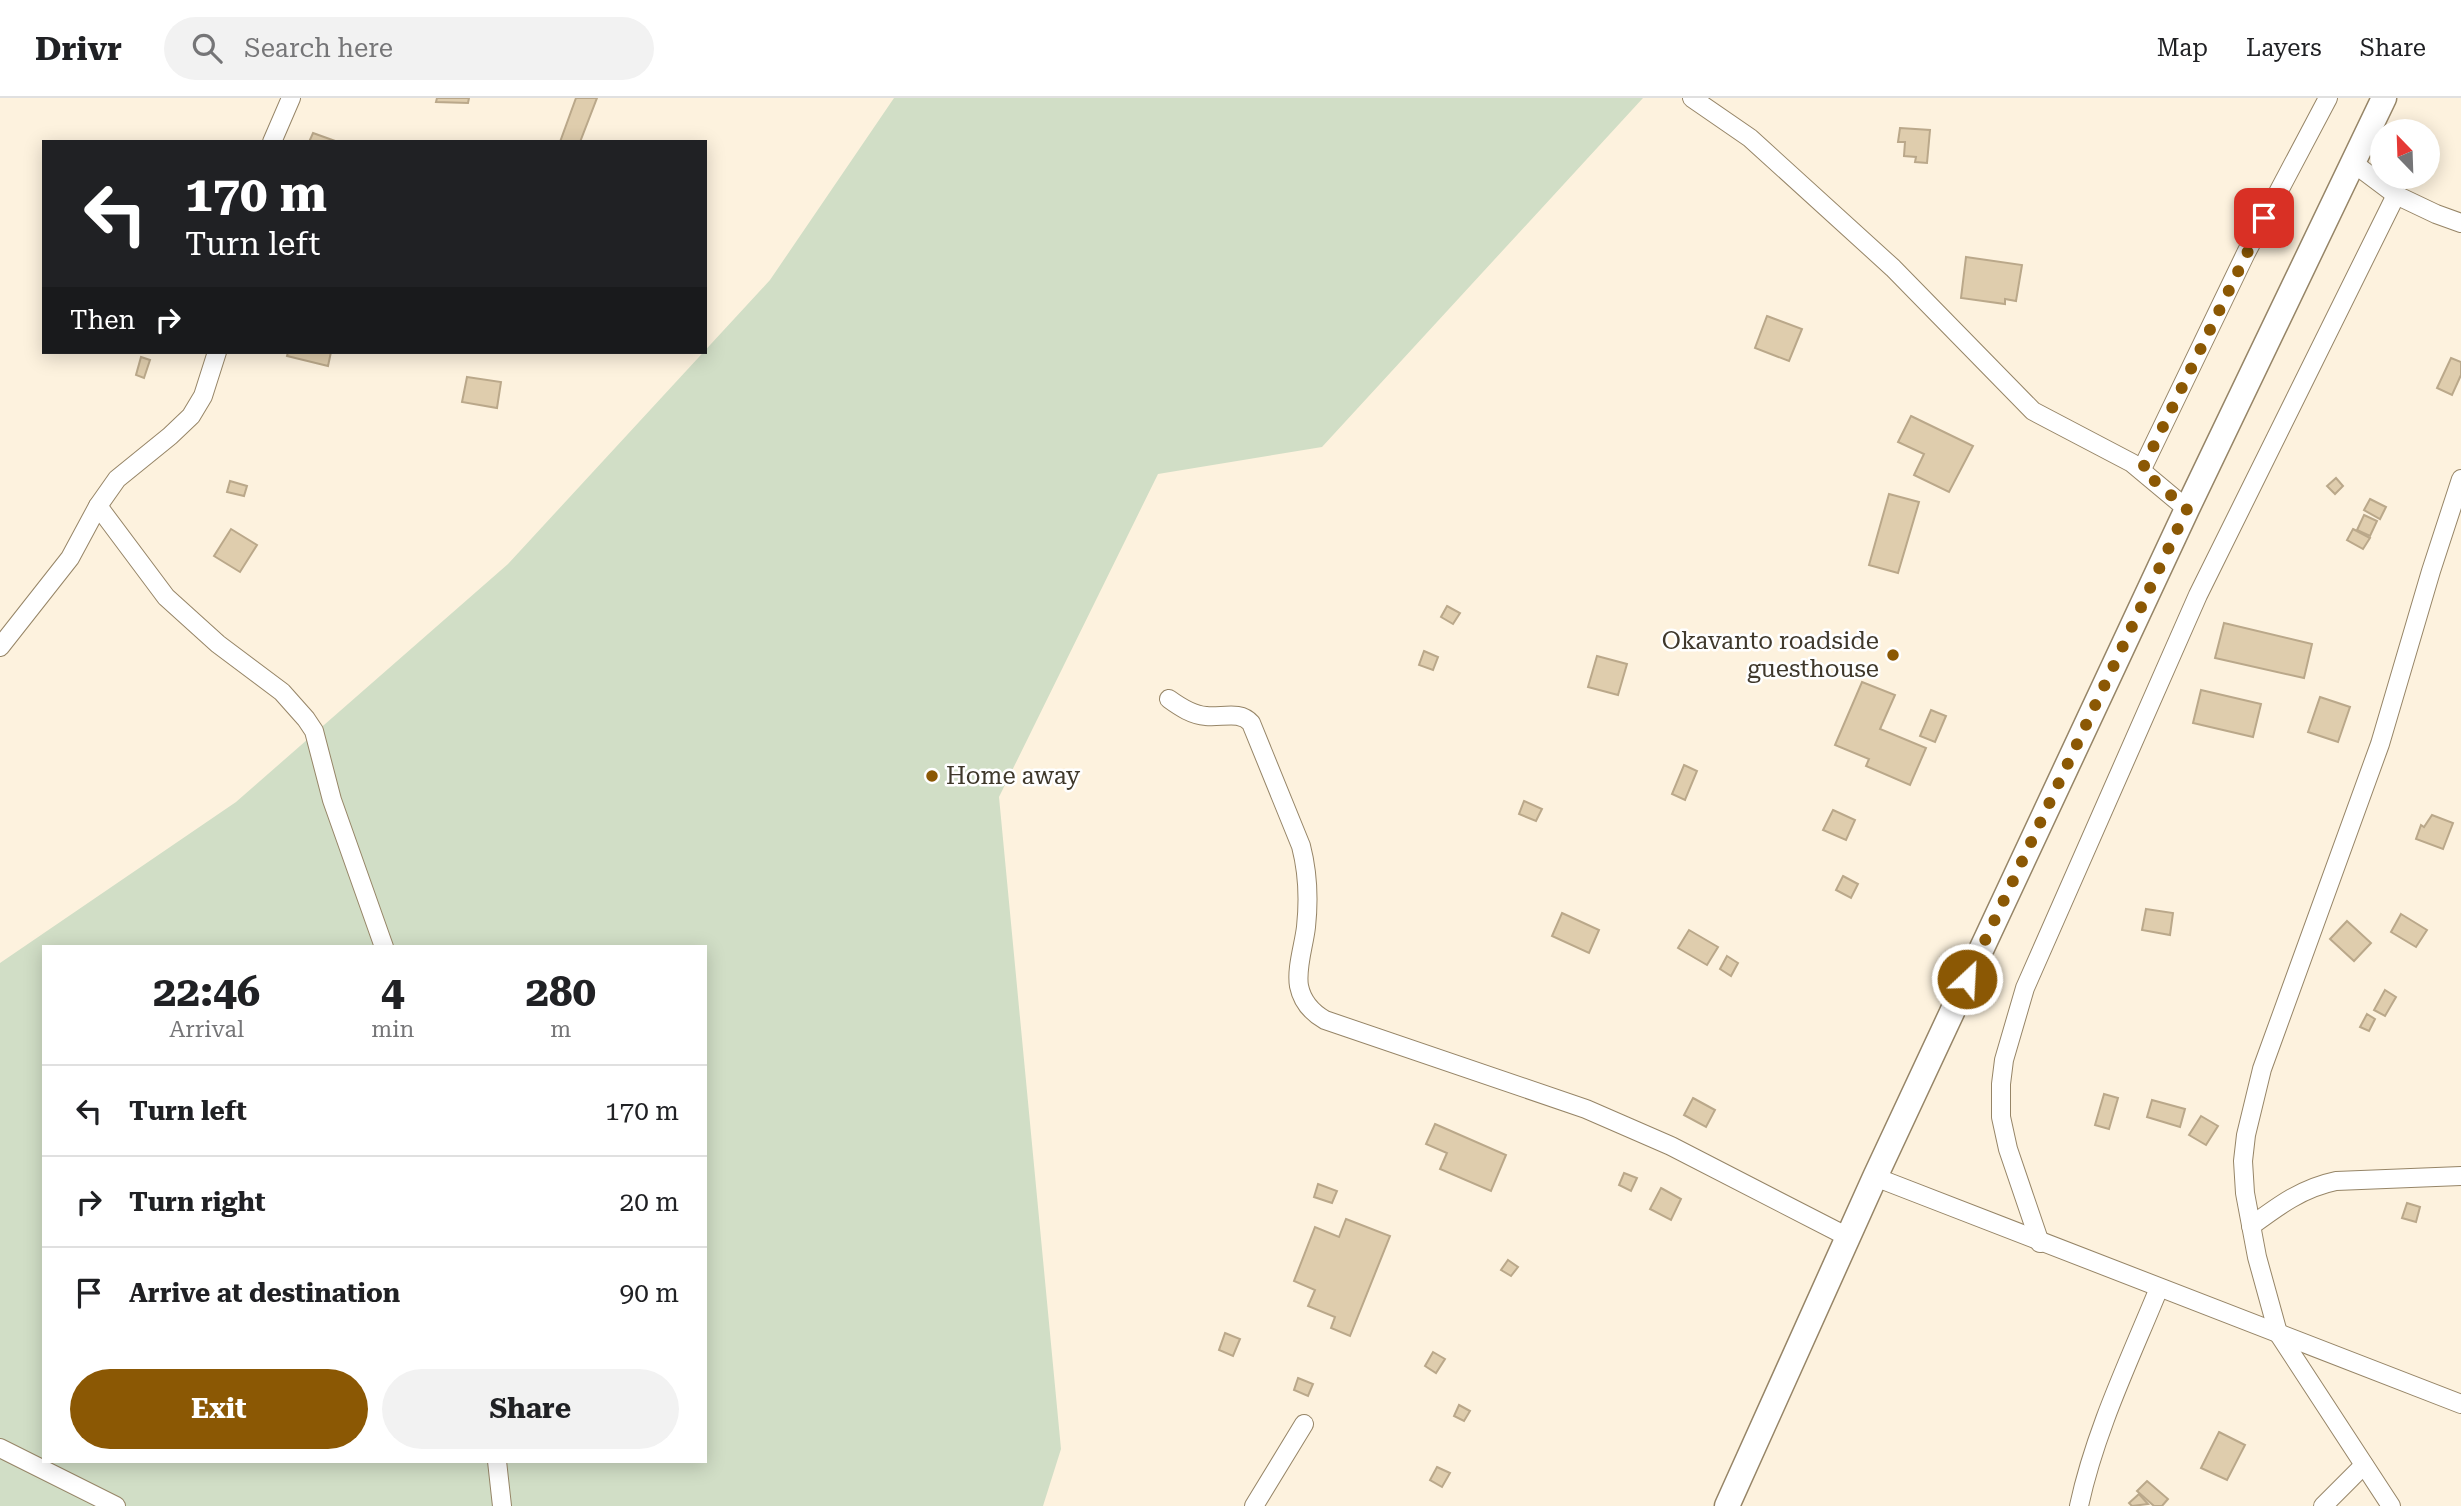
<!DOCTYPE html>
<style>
:root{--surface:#fff;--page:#f2f2f2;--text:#202124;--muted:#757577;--line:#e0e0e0;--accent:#8b5804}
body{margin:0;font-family:"Roboto Serif",serif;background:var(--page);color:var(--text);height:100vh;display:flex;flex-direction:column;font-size:26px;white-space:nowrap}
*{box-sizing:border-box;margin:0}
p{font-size:23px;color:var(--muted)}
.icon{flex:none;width:38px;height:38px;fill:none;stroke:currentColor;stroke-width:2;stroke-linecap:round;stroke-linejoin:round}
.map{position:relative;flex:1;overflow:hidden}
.panel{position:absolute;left:42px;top:847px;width:665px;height:518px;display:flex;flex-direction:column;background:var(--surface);border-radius:0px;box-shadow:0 4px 18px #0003}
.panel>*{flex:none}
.hud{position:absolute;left:42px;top:42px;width:665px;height:214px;border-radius:0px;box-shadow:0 4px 18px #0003;background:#202124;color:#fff;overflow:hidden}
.needle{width:46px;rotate:337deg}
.buttons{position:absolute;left:2370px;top:21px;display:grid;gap:14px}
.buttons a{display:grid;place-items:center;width:70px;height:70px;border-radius:50%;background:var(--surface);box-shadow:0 4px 18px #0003;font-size:35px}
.pin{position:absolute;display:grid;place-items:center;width:60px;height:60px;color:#fff;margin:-30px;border-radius:14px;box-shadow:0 4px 10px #0006}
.me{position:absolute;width:77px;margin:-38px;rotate:25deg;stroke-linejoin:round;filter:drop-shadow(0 0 5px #0008)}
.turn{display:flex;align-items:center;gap:24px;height:147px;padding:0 28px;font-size:32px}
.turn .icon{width:91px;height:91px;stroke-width:2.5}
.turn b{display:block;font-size:49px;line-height:60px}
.then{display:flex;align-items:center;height:66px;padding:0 28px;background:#0003;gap:14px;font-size:26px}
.eta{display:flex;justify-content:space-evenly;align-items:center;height:119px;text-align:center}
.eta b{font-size:42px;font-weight:700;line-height:49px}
.cta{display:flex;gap:14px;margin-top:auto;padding:14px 28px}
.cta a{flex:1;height:80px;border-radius:42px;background:var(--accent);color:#fff;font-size:28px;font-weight:700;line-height:80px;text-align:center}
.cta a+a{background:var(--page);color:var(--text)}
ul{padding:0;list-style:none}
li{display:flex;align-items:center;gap:21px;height:91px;padding:0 28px;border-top:2px solid var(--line)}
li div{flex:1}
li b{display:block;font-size:26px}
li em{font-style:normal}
header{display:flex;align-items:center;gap:42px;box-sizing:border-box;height:98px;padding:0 35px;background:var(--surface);border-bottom:2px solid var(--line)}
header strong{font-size:33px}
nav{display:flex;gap:38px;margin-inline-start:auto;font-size:24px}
.search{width:490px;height:63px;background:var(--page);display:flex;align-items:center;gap:18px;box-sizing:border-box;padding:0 24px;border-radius:38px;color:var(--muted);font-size:26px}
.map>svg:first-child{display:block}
.green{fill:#d1dec6;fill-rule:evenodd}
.building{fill:#dfcdad;stroke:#baa88a;stroke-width:2}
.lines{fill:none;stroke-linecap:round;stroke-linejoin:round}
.minor-casing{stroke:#968567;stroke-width:20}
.secondary-casing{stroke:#968567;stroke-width:27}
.minor{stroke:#fff;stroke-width:18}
.secondary{stroke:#fff;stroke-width:24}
.route{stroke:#8b5804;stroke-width:12;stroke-dasharray:0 21.6}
.poi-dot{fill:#8b5804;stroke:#fff;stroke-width:2.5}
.labels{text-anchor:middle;stroke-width:5;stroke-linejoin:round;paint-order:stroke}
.poi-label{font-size:24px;fill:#3f382b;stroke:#fff;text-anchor:end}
</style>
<header>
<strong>Drivr</strong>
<div class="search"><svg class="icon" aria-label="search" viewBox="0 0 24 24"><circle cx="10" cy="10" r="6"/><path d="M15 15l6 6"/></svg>Search here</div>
<nav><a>Map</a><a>Layers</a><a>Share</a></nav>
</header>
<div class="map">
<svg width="2461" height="1408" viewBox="0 0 2461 1408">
<rect width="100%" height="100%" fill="#fdf2de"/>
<path class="green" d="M894,0H1643L1322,349L1158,376L999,699L1061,1351L1043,1408H0V865L236,704L508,466L770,182ZM44,849H705V1363H44Z"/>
<g class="building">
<path d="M437,0H469L468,5L436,4Z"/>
<path d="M576,0H597L580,44H560Z"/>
<path d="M1900,30L1930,32L1927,65L1915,64L1916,59L1904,58L1905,44H1898Z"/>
<path d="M313,35L338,44H309Z"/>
<path d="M1966,159L2022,167L2016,203L2005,201V206L1961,200Z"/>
<path d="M1767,218L1802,231L1789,263L1755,250Z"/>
<path d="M288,254H331L328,268L287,258Z"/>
<path d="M141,259L150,262L144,280L136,277Z"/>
<path d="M2451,260L2461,264V277L2452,297L2437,290Z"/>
<path d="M467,279L501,284L497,310L462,304Z"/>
<path d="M1911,318L1973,348L1949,394L1914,377L1924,356L1898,344Z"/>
<path d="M2336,380L2343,388L2335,396L2327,388Z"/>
<path d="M230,383L247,388L244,398L227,394Z"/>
<path d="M1889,396L1919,404L1898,475L1869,467Z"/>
<path d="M2370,401L2386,409L2380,421L2364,412Z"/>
<path d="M2364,417L2377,423L2370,438L2357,432Z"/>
<path d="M231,431L257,447L240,474L214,458Z"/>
<path d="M2353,431L2370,440L2363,451L2347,442Z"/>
<path d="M1447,508L1460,515L1453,526L1441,519Z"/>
<path d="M2224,525L2312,546L2304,580L2215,560Z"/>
<path d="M1424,553L1438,559L1433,572L1419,567Z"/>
<path d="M1597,558L1627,566L1618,597L1588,589Z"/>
<path d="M1862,584L1895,597L1880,631L1926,650L1910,687L1866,668L1869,661L1835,647Z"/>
<path d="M2201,592L2261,606L2253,639L2193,625Z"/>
<path d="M2320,599L2350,609L2338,644L2308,634Z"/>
<path d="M1931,612L1946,618L1935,644L1920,638Z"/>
<path d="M1684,667L1697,673L1685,702L1672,696Z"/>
<path d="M1524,703L1542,711L1536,723L1519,716Z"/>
<path d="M1833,712L1855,722L1846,742L1823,732Z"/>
<path d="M2432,717L2453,725L2443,751L2416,741L2421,727L2424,729Z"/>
<path d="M1843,778L1858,786L1851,800L1836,792Z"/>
<path d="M2146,811L2173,815L2170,837L2142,832Z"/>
<path d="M1562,815L1599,832L1589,855L1552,838Z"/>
<path d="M2401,816L2427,832L2416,849L2391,834Z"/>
<path d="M2347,823L2371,845L2354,863L2330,841Z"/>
<path d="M1689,832L1718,849L1707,867L1678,850Z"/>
<path d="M1727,858L1738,865L1731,878L1720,871Z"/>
<path d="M2385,892L2396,899L2385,918L2374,912Z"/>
<path d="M2367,916L2375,921L2369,933L2360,929Z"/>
<path d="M2104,996L2118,1000L2109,1031L2095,1027Z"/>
<path d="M1693,1000L1715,1012L1706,1029L1684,1017Z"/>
<path d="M2152,1002L2185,1011L2180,1029L2147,1019Z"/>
<path d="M2201,1018L2218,1028L2206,1047L2189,1037Z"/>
<path d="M1435,1026L1506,1057L1491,1093L1440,1071L1447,1055L1426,1046Z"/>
<path d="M1624,1075L1637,1080L1631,1093L1619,1087Z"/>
<path d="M1318,1086L1337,1093L1332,1105L1314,1099Z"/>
<path d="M1661,1090L1681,1101L1671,1122L1650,1111Z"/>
<path d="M2407,1105L2420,1109L2416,1124L2402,1120Z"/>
<path d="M1346,1121L1390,1138L1350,1238L1331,1230L1335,1219L1308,1208L1315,1192L1294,1183L1315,1129L1339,1139Z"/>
<path d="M1508,1162L1518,1169L1511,1178L1501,1172Z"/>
<path d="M1225,1235L1240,1241L1233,1258L1219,1252Z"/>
<path d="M1433,1254L1445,1261L1436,1275L1425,1268Z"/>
<path d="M1298,1280L1313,1286L1308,1298L1294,1292Z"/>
<path d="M1459,1307L1470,1313L1464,1323L1454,1318Z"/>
<path d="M2219,1334L2245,1347L2227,1382L2201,1370Z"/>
<path d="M1437,1369L1450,1375L1442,1389L1430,1382Z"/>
<path d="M2147,1383L2168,1401L2162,1408H2154L2137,1393Z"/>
<path d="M2139,1396L2148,1406L2132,1408L2129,1405Z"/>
</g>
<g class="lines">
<g class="minor-casing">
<g id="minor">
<path d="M1692,0L1750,40L1893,170L2033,313L2132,365L2187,411"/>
<path d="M272,44L291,0"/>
<path d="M2352,64L2396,97L2436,116L2461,125"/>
<path d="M2142,371L2246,155L2328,0"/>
<path d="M98,408L166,499L218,546L282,594L306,621L314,633L332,702L384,849"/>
<path d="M0,549L70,460L98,408L117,381L170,338L191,318L203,298L217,254"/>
<path d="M1169,601C1180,609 1192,617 1206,618C1221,620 1240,612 1251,625L1301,748C1308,775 1309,801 1306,829C1304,847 1296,870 1299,888C1302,903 1311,914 1325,922L1586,1011L1671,1048L1848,1139"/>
<path d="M1875,1079L2461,1306"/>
<path d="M2251,1128C2278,1108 2302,1090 2336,1083L2461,1078"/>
<path d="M2040,1145L2008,1051L2001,1019V986L2004,962L2025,890L2198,497L2396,97"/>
<path d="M0,1350L116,1408"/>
<path d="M497,1363L502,1408"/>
<path d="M1254,1408L1304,1326"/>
<path d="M2079,1408C2095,1333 2130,1261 2159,1190"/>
<path d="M2323,1408L2364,1367"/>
<path d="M2391,1408L2278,1235L2257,1159L2245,1095L2243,1063L2246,1037L2262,971L2380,646L2431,473L2461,381"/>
</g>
</g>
<g class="secondary-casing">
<path id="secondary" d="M1727,1408L1875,1079L2187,411L2384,0"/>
</g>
<use href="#minor" class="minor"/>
<use href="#secondary" class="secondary"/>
</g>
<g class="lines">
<path class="route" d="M1967,881L2187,411L2142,372L2264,120"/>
</g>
<g class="poi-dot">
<circle cx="1893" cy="557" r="7"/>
<circle cx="932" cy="678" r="7"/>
</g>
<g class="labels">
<g class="poi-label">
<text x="1879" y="551">Okavanto roadside<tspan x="1879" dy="28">guesthouse</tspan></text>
<text x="946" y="686" text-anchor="start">Home away</text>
</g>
</g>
</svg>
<div class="buttons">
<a><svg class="needle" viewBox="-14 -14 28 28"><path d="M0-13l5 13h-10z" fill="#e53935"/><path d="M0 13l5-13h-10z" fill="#757577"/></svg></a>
</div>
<div class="pin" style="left:2264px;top:120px;background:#d93025"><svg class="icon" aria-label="arrive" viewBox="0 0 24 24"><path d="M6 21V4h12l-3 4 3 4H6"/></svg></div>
<svg class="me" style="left:1967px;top:881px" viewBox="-20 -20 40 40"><circle r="17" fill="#8b5804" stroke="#fff" stroke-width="3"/><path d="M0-11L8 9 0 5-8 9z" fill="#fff"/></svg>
<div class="hud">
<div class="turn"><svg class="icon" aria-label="left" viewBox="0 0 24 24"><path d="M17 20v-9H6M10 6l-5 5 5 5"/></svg><div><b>170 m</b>Turn left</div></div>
<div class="then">Then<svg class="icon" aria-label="right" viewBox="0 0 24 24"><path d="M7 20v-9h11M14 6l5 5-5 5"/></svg></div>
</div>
<section class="panel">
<div class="eta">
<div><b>22:46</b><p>Arrival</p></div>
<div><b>4</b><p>min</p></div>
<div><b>280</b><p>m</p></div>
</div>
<ul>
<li><svg class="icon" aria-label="left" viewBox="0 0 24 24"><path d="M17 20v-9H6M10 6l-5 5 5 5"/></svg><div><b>Turn left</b></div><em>170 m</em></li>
<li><svg class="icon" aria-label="right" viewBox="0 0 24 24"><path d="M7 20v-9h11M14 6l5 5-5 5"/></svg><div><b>Turn right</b></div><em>20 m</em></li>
<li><svg class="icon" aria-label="arrive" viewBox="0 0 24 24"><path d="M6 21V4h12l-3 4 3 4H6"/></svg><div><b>Arrive at destination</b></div><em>90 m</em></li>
</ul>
<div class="cta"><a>Exit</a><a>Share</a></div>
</section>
</div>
